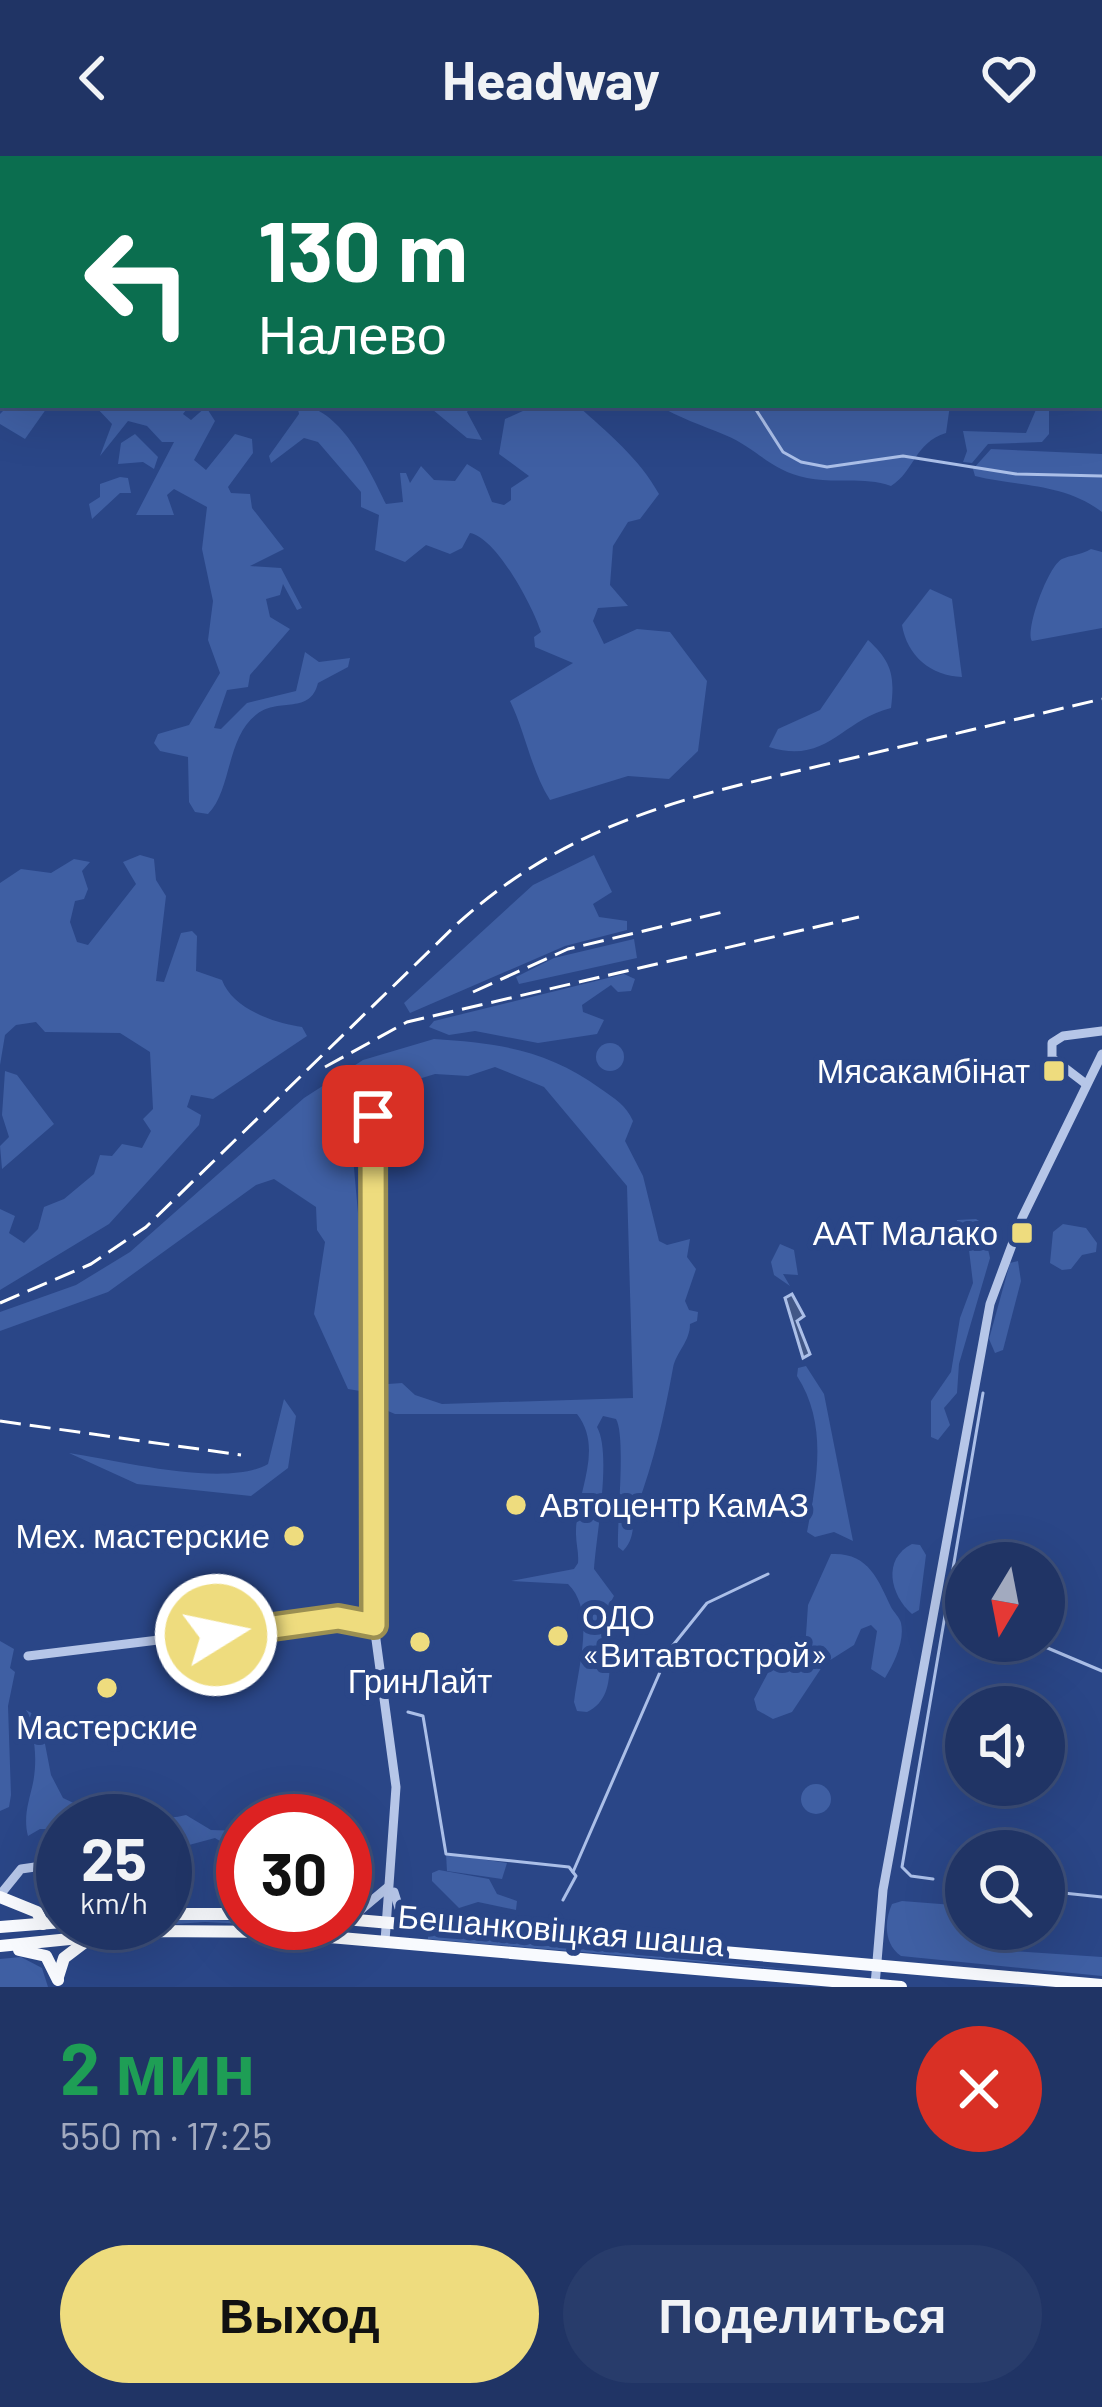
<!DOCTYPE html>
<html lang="ru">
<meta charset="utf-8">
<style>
:root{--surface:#203465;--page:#283c6b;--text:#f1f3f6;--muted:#a2aabf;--line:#3d4f79;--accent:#eedc7e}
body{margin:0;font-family:Barlow,sans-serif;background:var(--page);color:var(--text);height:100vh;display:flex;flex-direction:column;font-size:45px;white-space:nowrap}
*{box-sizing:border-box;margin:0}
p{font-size:39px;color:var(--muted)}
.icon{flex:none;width:66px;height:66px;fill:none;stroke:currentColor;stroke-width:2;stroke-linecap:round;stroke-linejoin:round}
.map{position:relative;height:1831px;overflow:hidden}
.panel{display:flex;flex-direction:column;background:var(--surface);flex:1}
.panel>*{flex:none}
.hud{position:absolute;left:0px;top:0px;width:1104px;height:252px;box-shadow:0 12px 48px #0002,0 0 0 3px var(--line);background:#0b6e4f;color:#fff;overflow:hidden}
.needle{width:78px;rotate:190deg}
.buttons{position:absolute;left:945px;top:1386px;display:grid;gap:24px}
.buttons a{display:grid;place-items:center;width:120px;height:120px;border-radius:50%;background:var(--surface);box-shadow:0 12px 48px #0002,0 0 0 3px var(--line);font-size:60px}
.speed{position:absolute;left:36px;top:1638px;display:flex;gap:24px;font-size:60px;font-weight:700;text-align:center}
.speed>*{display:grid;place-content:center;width:156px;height:156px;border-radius:50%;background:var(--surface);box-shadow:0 12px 48px #0002,0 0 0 3px var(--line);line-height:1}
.speed small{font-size:30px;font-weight:400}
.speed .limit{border:18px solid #d22;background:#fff;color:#111}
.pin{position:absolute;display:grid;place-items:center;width:102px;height:102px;color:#fff;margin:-51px;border-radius:24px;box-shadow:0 6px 18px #0006}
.me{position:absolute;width:132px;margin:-66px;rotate:80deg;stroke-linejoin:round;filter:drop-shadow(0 0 9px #0008)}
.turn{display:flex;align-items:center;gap:42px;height:252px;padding:0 60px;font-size:54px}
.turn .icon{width:156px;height:156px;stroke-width:2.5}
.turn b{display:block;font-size:84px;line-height:102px}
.round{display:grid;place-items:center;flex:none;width:126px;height:126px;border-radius:63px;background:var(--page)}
.head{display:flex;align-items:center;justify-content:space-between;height:204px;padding:0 60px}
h1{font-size:72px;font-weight:700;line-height:90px;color:#1e9e55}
.action{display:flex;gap:24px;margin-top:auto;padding:24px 60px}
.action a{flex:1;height:138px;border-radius:72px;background:var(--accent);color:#111;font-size:48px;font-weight:700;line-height:138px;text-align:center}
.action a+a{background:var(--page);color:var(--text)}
header{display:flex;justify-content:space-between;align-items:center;height:156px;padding:0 60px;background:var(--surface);font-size:54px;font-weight:700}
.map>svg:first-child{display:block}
.green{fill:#3f5fa3}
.water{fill:#425786;stroke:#abbfe8;stroke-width:3}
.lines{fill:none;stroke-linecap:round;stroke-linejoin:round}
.stream{stroke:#abbfe8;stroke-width:3}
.minor{stroke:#b6c6e8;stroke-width:9}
.major{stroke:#f8fafe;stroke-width:12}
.rail{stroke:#fff;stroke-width:3;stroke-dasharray:21 9;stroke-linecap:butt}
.route-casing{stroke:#9b8f52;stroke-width:30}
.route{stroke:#eedc7e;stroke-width:21}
.poi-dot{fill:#eedc7e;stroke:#2a4687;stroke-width:4.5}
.labels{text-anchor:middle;stroke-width:12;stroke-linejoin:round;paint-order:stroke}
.poi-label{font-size:33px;fill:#fff;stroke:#2a4687;text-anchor:end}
.street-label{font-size:33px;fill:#fff;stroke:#2a4687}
</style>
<header><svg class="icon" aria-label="back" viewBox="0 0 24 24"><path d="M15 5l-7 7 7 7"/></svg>Headway<svg class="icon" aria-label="heart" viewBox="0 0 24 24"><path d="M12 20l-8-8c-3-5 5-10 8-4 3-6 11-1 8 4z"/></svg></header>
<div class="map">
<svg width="1102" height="1831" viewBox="0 0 1102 1831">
<rect width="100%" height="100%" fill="#2a4687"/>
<g class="green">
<path d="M0,0H232L235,3H3V25Z"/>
<path d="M9,249H49L25,283L0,268V258Z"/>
<path d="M94,249H190L183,258L191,264L206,251L215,265L194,304L206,314L235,278L252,283L253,297L228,331L231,337L250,338L252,352L284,393L250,410L281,412L302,452L297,454L283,428L280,439L266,443L270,461L290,473L250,519L248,531L227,534L214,572L221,573L247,547L296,535L305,496L319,506L350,502L348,511L318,527C310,559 280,541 257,558C226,581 232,634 208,658L195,656L189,646L188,601L160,595L154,587L158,578L189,569L220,517L208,484L213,445L202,393L207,351L174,333L167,339L174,359H136L174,286H162L147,270L128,265L100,300L112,268Z"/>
<path d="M297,249C339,249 369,313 386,348L403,346L400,317H406L410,327L421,310L434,324L455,325L467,308L480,316L492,346L504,349L511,344V332L529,320L499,298L505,263L536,249H577C608,277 639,302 659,338L640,363L628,366L613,390L610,429L628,450L598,452L593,465L604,488L637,473L670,476L707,525L698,595L669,623L628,620L550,644C531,614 526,578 510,545L573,507L535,491L534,481L541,476C533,451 497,382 470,377L462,392L450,398L426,389L405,406L375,394L379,359L361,351V336L318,286L304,282L271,307L269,300L299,258Z"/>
<path d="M427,249H472L467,256L482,284L467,282Z"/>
<path d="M657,249H950L946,277C914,287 915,315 891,330C863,320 835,328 807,322C769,314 757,292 725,279C701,269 680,262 657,249Z"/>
<path d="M1038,249H1049V278L1042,286L988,288L972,307L963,306L967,295L963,275L1026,277Z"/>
<path d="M135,278L158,301L154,313L143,306L118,308L121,287Z"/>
<path d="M991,293L1102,298V356C1064,327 1020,331 975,320L973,313Z"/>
<path d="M120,321L128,322L131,337H120L92,363L89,348L100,341V328Z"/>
<path d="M1091,393L1102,396V472L1032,485C1025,474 1048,410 1062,403C1071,399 1081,399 1091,393Z"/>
<path d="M930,433L952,443L962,521C931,520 907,500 902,469Z"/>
<path d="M868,484C892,506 895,520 891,552C840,565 827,609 769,591L778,573L820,554Z"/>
<path d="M140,699L154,703L156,724L166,740L156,825L164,826L181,777L192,775L197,780L196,815L222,824C232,852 273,867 302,871L307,880L213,943L191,939L187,951L201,959L199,969L109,1068L0,1134V1053L15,1060L9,1077L24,1087L38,1073L44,1051L64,1043L94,1018L100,999L112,1000L122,988L142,992L151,975L143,963L153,953L150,896L120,877L45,876L36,866L16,869L5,879L0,909V727L21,713L51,717L74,703L90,706L82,715L88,733L84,743L75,745L70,766L77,786L88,789L136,728L123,706Z"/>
<path d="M594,699L612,736L593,748L599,761L627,765V774L565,790L410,857L404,847L533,729Z"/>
<path d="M634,783L637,802L519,828L516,821L554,802Z"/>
<path d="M624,818L635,823L631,835L618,836L611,829L582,849L583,856L604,864L597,878L538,887L475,875L449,879L429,871L434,865Z"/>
<path d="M434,883C498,887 548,894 601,933C615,943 626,949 633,965L625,985L643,1020L659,1085L667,1089L690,1083L687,1101L696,1113L685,1145L689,1154L698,1156L697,1165L690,1168C690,1186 676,1196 673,1212C664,1261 654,1305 637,1351C631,1368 636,1382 623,1395L618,1391C617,1363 626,1280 616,1263L603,1260L597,1271C612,1298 596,1380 594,1413L614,1440C596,1469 629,1536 587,1556L577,1555L574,1546C578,1511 596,1455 568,1428L511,1425L574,1413L578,1407C579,1397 576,1388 576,1378C575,1338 605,1294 577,1258H395L388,1255L383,1236L388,1228L402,1227L415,1239L442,1248L633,1242L627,1030L544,931L495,911L468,920L435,918L376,936L350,967L362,1102L360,1235L348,1233L314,1158L325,1086L317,1074L316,1051L274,1023L256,1029L108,1136L0,1175V1156L76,1129L130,1096L304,942L363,904Z"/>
<circle cx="610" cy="901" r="14"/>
<path d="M5,915L17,919L54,968L2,1013L0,990L9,981L2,959Z"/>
<path d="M976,1063L982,1067L990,1102L959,1208L957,1237L944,1252L950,1269L938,1284L931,1281V1245L951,1216L960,1162L973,1127L968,1086L954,1091L957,1064Z"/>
<path d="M1063,1068L1086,1072L1097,1087L1096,1096L1082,1099L1071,1113L1062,1114L1050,1107L1053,1076Z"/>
<path d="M780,1088L794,1094L798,1119L783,1118L790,1130L774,1119L771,1106Z"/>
<path d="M1018,1105L1021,1125L1003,1194L995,1197L989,1183L1010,1107Z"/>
<path d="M806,1210L824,1238L853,1385L834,1376L815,1381L807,1376C817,1324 828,1268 797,1220L798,1212Z"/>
<path d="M284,1243L296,1260L288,1312L251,1340L137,1328L69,1297C121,1305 226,1332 268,1308Z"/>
<path d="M912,1388L920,1389L926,1399L919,1454L912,1458C890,1439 882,1403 912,1388Z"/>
<path d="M831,1398C868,1396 878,1423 891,1451C893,1455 900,1462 901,1467C905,1485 894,1508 885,1522L871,1513L877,1475L871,1469L861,1473L854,1489L824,1508L792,1556L773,1563L757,1554L754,1543L771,1511L797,1508L805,1494L808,1449Z"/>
<path d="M0,1485L14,1493L10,1512L15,1516L8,1550L11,1639L9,1651L0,1655Z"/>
<path d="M26,1554L40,1562L51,1619L63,1642C97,1660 148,1668 186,1659L211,1674L243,1675V1699L215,1682L189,1689L184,1696L188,1723L183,1725L165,1714V1688L181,1686L165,1665H63V1673H40L28,1680C23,1661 29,1645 33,1627C38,1601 34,1576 26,1554Z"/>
<circle cx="816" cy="1643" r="15"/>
<path d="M446,1698L507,1707L502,1723L447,1715Z"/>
<path d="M63,1713V1741L55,1739L43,1749L44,1716Z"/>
<path d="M439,1714L489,1723L497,1738L517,1745L516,1754L478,1746L459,1752L432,1725V1717Z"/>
<path d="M902,1745L966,1750V1773H1012L1011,1795L1102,1801V1820L901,1800C884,1788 884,1766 892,1748Z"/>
<path d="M165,1763L328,1767V1772L205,1766L59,1776L58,1771Z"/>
<path d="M428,1778L807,1815L428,1783Z"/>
<path d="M21,1801L42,1812L48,1831H0V1803Z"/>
</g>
<path class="water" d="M792,1138L804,1160L797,1165L810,1198L803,1202L785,1142Z"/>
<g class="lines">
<g class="stream">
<path d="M753,249L783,296L801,306L827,311L903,300L1016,318L1102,320"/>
<path d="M1031,1485L1102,1515"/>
<path d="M408,1556L423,1560L446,1698L569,1711L576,1720L563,1744"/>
<path d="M573,1716L670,1493L707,1447L768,1418"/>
<path d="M933,1723L911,1720L902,1711L983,1237"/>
<path d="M947,1724L966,1727"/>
<path d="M1044,1735L1102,1741"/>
</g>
<g class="minor">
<path d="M1086,928L1052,902V887L1063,880L1102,875"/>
<path d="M373,960L374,1469L396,1631L385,1785"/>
<path d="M28,1500L338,1462L374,1469"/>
<path d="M394,1736L399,1752L418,1769"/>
<path d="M0,1739L21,1713L63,1707"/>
<path d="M351,1762L388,1731"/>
<path d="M875,1829L883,1734L990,1148L1022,1062L1102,898"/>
</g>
<g class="major">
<path d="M0,1741L37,1756L43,1768"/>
<path d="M165,1758H243"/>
<path d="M345,1763L1102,1829"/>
<path d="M0,1771L63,1766"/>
<path d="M0,1790L149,1775L272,1776L901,1831"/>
<path d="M19,1794L46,1800L58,1824"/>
<path d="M58,1821L64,1802L89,1783"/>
</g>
<g class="rail">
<path d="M473,836L568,793L723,756"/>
<path d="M325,911L407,866L859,761"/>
<path d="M0,1147L91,1108L146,1071L456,769C570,665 690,640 836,606C925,585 1013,564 1102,543"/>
<path d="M0,1265L241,1299"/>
</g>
</g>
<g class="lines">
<g class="route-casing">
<path id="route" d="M216,1479L338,1462L374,1469L373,960"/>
</g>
<use href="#route" class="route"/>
</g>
<g class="poi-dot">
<rect x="1042" y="903" width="24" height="24" rx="6"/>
<rect x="1010" y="1065" width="24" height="24" rx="6"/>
<circle cx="516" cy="1349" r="12"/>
<circle cx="294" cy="1380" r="12"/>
<circle cx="558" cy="1480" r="12"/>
<circle cx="420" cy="1486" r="12"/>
<circle cx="107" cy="1532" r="12"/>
</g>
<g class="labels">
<g class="poi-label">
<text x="1030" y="927">Мясакамбінат</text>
<text x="998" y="1089">ААТ Малако</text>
<text x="540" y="1361" text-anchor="start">Автоцентр КамАЗ</text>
<text x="270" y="1392">Мех. мастерские</text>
<text x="582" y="1473" text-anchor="start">ОДО<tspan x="582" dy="38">«Витавтострой»</tspan></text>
<text x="420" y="1537" text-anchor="middle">ГринЛайт</text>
<text x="107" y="1583" text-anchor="middle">Мастерские</text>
</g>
<g class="street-label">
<text transform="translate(561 1774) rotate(5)" y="12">Бешанковіцкая шаша</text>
</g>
</g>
</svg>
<div class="buttons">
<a><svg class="needle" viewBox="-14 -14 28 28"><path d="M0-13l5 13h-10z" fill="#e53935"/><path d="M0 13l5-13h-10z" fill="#a2aabf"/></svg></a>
<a><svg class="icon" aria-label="sound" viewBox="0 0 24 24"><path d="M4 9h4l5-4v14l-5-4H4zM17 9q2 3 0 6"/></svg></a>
<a><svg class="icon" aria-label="search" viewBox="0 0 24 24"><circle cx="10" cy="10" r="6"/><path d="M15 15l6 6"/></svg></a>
</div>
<div class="speed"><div>25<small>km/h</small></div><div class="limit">30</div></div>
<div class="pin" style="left:373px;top:960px;background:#d93025"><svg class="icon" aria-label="arrive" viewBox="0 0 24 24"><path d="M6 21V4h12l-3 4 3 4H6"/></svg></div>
<svg class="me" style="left:216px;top:1479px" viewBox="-20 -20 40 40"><circle r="17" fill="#eedc7e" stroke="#fff" stroke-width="3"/><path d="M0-11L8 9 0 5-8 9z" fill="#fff"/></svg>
<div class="hud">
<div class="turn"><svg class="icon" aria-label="left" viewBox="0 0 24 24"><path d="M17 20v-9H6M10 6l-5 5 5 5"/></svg><div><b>130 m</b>Налево</div></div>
</div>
</div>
<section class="panel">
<div class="head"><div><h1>2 мин</h1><p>550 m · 17:25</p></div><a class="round" style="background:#d93025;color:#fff"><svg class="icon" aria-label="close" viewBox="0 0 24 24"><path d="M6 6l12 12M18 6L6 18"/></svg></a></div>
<div class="action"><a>Выход</a><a>Поделиться</a></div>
</section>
